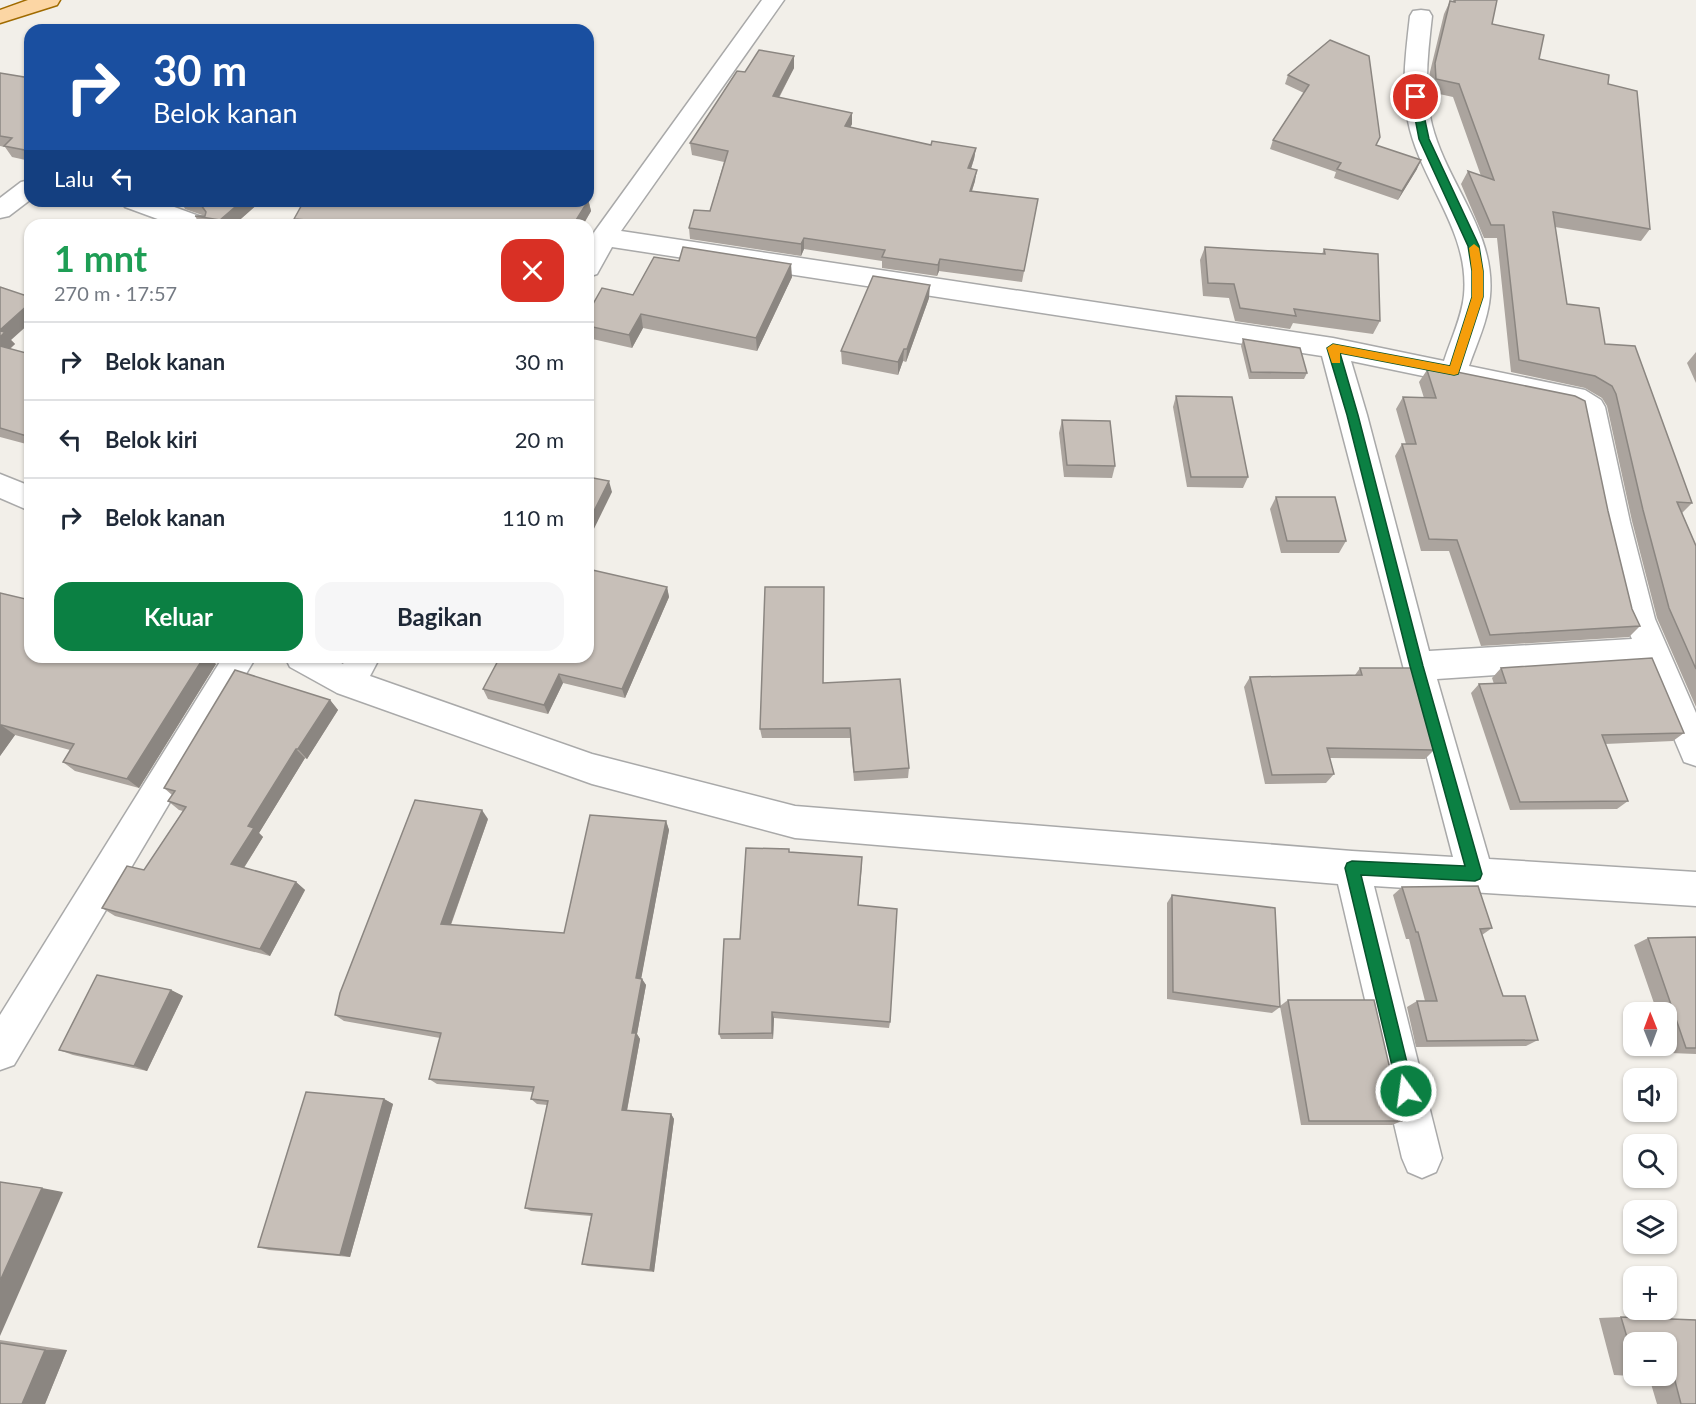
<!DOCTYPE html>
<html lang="id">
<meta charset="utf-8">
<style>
:root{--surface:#fff;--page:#f6f6f7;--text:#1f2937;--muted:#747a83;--line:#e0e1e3;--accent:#0b8043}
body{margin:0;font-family:Lato,sans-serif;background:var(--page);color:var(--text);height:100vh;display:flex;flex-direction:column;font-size:22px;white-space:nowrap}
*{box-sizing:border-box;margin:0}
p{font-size:20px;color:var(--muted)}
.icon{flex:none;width:33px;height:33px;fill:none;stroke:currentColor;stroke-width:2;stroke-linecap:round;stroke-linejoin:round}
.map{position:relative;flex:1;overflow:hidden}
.side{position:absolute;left:24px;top:219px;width:570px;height:444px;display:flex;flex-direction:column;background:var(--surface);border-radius:18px;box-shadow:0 2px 4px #0004}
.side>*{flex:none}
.guide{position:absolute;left:24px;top:24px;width:570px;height:183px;border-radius:18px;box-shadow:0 2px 4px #0004;background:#1a4fa0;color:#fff;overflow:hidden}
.needle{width:39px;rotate:359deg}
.buttons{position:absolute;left:1623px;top:1002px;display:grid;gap:12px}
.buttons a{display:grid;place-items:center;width:54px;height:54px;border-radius:12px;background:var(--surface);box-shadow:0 2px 4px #0004;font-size:30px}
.pin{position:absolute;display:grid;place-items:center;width:51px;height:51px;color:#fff;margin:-26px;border:3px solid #fff;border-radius:50%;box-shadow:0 2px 6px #0007}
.me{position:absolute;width:66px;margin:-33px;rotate:346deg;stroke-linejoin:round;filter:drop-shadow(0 0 4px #0008)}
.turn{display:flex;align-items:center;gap:21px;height:126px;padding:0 30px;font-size:27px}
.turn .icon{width:78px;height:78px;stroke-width:2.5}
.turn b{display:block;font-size:42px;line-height:51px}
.then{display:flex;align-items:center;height:57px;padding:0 30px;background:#0003;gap:12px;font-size:22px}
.round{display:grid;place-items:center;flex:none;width:63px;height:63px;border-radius:18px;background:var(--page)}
.summary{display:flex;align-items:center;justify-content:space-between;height:102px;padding:0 30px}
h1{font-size:36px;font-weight:700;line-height:45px;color:#1e9e55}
.action{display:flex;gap:12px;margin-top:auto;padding:12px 30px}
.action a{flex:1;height:69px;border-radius:18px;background:var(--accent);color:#fff;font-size:24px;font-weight:700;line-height:69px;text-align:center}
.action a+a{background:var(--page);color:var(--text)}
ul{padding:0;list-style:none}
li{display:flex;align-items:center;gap:18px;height:78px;padding:0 30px;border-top:2px solid var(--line)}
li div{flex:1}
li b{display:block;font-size:22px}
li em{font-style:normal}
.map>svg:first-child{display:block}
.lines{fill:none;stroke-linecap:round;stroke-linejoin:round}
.minor-casing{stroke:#a9a9a9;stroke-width:3}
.major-casing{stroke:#a06b00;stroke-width:3}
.minor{fill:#fff;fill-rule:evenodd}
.major{fill:#fcd6a4;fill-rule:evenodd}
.wall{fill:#aba49e;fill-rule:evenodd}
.shaded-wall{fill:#8b8681}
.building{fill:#c7bfb8;stroke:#8b8681;stroke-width:1.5}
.route{fill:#0b8043;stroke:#07532c;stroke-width:1.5}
.slow{fill:#f59e0b}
</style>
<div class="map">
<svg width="1696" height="1404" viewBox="0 0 1696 1404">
<rect width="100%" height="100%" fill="#f2efe9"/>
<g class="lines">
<g class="minor-casing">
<g id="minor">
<path d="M762,0H784L621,231L1333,338L1444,361C1451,339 1462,317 1464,295C1470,230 1420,182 1408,121C1401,87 1406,51 1410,16L1413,11L1421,10L1429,11L1432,16C1428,52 1423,90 1432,125C1447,184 1496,232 1490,296C1488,320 1477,343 1469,366L1585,390L1601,400L1605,407L1630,522L1655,619L1696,713V766L1684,762L1643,665L1437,679L1489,859L1696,872V906L1374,886L1442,1158L1436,1172L1422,1178L1408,1172L1402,1158L1338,884L795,838L592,784L337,693L290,667L285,657H330L343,664L347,657H380L370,676L592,754L795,806L1352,851L1453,857L1322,356L612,247L597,274L588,277V243L595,231ZM1351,361L1567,406L1578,412L1600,522L1623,619L1632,639L1429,651L1367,415Z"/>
<path d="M30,180V200L9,216L0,218V198L21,182Z"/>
<path d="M122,201H158L207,219L211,225H174L125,207Z"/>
<path d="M0,474L30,486V511L0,498Z"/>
<path d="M223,657H256L14,1065L0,1070V1015Z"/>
</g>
</g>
<g class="major-casing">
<path id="major" d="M28,0H60L57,5L0,23V10Z"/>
</g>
<use href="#minor" class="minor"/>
<use href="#major" class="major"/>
</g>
<g class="wall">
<path d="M1453,0H1497L1492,24L1539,59L1608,84L1650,229L1641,241L1555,227L1567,304L1605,344L1692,503L1682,513L1696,546V707L1657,618L1632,521L1607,406L1602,398L1585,388L1511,372L1497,238H1484L1461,184L1468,171L1481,176L1453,97L1430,92L1429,76L1444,14L1450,1H1453Z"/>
<path d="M1330,40L1380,137L1376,145L1417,169L1398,200L1334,178L1336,172L1270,149L1273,140L1304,93L1285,84L1288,75Z"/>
<path d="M794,56V68L779,98L852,113V124L850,127L931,145L976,148L974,159L971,169L975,181L972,191L1038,199L1022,282L939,271L937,276L882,268V261L804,249L801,256L690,239L689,228L710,211L724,162L692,155L690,143L745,72Z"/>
<path d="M0,73L30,78V161L12,157L5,147L0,146Z"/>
<path d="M588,199L591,211L583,225H297L294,219Z"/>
<path d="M181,201H261L234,225H200L195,216H205L185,209Z"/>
<path d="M1205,247L1322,254L1324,249L1380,321L1373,334L1293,323L1290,329L1235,321L1229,298L1203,296L1200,260Z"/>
<path d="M679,261L792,277L757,351L643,328L632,348L588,338V313L633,295Z"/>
<path d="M0,287L11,340L15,344L10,349L30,354V445L0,437Z"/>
<path d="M929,298L906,362L903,361L898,375L842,364L841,351Z"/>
<path d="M1243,339L1307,373L1304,379H1249L1241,346Z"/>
<path d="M1696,352V383L1687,363Z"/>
<path d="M1427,370L1608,511L1632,609L1640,626L1629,637L1481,646L1449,551H1421L1395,456L1402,444H1406L1396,409L1403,397L1424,398L1419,382Z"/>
<path d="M1176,396L1248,477L1243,488L1187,487L1173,407Z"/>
<path d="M1062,420L1115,466L1112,478L1064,477L1059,433Z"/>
<path d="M1276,497L1346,541L1339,553H1281L1270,509Z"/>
<path d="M667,587L669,597L625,698L563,683L548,714L488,699L483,689Z"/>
<path d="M0,593L30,657L216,664L139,788L75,771L63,762L70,750L15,735L0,756Z"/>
<path d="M1360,668L1434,750L1425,759L1330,758L1334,774L1326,783L1265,784L1244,687L1250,677L1355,675Z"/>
<path d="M1501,668L1684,733L1673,741L1605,744L1628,801L1617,809L1510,810L1471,693L1479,684H1494L1492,678Z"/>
<path d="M824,683L909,768L908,778L854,781L850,738H762L760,729Z"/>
<path d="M330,700L338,710L307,759L305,758L259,833L263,837L244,868L296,882L305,890L270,956L115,916L102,908L144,870L183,811L179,810L168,801L172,795L164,788Z"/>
<path d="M488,819L451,925L564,933L666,821L669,830L641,978L642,979L646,985L637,1034L640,1039L627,1111L671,1114L674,1119L654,1272L588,1266L582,1264L591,1216L531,1211L525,1208L547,1105L537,1104L531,1099L533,1092L437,1084L429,1079L440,1038L344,1021L335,1015Z"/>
<path d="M789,852L862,866L858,905L890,1022L889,1028L774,1018L773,1039H721L719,1034L740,939Z"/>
<path d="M1402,887L1492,928L1482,935L1503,996L1538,1040L1526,1046L1416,1047L1407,1007L1417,1001H1425L1409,939H1406L1393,895Z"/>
<path d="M1172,895L1280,1007L1272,1013L1167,999V903Z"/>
<path d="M1696,937V1054L1670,1053L1666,1042V1012H1657L1634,945L1648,938Z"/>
<path d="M171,990L183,996L147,1071L73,1055L59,1050Z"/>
<path d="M1288,1000L1402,1121L1392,1125H1301L1280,1006Z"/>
<path d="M384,1099L393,1104L350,1257L269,1250L258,1247Z"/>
<path d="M1621,1317L1696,1320V1404H1657L1649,1377L1614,1375L1599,1318ZM1634,1342L1666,1376H1634Z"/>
<path d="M0,1340L67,1350L45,1404H0Z"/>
</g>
<g class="shaded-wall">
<path d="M794,56V68L773,108V96Z"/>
<path d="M852,113V124L845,138V126Z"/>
<path d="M976,148L974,159L967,180L968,168Z"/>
<path d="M1421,160L1417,169L1398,200L1402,191Z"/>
<path d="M977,170L975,181L968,202L970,191Z"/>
<path d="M588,199L591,211L583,225H573Z"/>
<path d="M242,201H261L234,225H223L220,220Z"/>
<path d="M804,238V249L801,256V244Z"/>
<path d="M940,259L939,271L937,276L938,265Z"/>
<path d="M791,264L792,277L757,351L756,338Z"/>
<path d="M930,285L929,298L906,362L907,349Z"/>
<path d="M30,303V323L11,340L15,344L2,355L0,353V330Z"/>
<path d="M641,314L643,328L632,348L629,335Z"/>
<path d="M904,349L903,361L898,375V362Z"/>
<path d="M609,481L612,492L588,541V523Z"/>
<path d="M667,587L669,597L625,698L622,689Z"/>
<path d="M204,657H209L216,664L139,788L127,779Z"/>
<path d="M559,674L563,683L548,714L544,705Z"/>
<path d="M330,700L338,710L307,759L298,749Z"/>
<path d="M1,725L15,735L0,756V727Z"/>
<path d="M296,749L305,758L259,833L263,837L241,872L231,864L248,826Z"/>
<path d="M482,810L488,819L448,932L441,924Z"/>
<path d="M666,821L669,830L640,985L636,978Z"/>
<path d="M296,882L305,890L270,956L260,949Z"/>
<path d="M642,979L646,985L637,1034L640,1039L626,1115L622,1110L632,1033Z"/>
<path d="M171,990L183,996L147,1071L134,1066Z"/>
<path d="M772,1012L774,1018L773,1039L772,1033Z"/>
<path d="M384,1099L393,1104L350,1257L340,1255Z"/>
<path d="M671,1114L674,1119L654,1272L650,1270Z"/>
<path d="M42,1188L63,1192L0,1336V1281Z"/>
<path d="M45,1350H67L45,1404H22Z"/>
</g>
<g class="building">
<path d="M1455,0H1497L1492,24L1544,35L1539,59L1609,75L1608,84L1637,91L1650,229L1553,212L1567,304L1599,308L1605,344L1635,346L1692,503L1677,502L1696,546V669L1669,608L1643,510L1616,394L1612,386L1595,376L1519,360L1504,225H1491L1468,171L1494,180L1459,84L1436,79L1435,63L1450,1L1455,2Z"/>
<path d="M1330,40L1369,56L1380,137L1376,145L1421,160L1402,191L1337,169L1341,163L1273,140L1309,85L1288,75Z"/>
<path d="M759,50L794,56L773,96L852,113L845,126L931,145L932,141L976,148L968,168L977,170L970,191L1038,199L1024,271L940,259L938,265L882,257L885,250L804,238L801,244L689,228L694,210L710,211L728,151L690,143L737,71L745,72Z"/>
<path d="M0,73L30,78V151L4,146L12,138L0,136Z"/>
<path d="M189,201H242L220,220L195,216H205L206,212L201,205Z"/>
<path d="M304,201H588L573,225H369L294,219Z"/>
<path d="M683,247L791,264L756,338L641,314L629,335L588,326V313L602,288L633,295L654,257L679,261Z"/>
<path d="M1205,247L1325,254L1324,249L1378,254L1380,321L1294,309L1296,316L1240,308L1234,284L1208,283Z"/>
<path d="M873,276L930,285L907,349H904L898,362L841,351Z"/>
<path d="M0,287L30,297V303L0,330Z"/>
<path d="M0,331L5,332L0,337Z"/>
<path d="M1243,339L1300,348L1307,373L1251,372Z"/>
<path d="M0,346L30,354V437L0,428Z"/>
<path d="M1427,370L1452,371L1575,396L1585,401L1608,511L1632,609L1640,626L1490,635L1457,540L1429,539L1402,444H1416L1403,397L1436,398Z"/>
<path d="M1176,396L1232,397L1248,477H1191Z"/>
<path d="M1062,420L1110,421L1115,466L1067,465Z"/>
<path d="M588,477L609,481L588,523Z"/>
<path d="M1276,497H1335L1346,541H1287Z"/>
<path d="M588,569L667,587L622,689L559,674L544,705L483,689L500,657H588Z"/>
<path d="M765,587H824L823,683L900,679L909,768L854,772L850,728L760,729Z"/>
<path d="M0,593L30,600V657H204L127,779L63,762L74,744L1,725L0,727Z"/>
<path d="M1652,658L1684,733L1602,735L1628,801L1520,802L1479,684L1506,683L1501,668Z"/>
<path d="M1360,668H1413L1434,750L1327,748L1334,774L1272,775L1250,677L1362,675Z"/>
<path d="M235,670L330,700L298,749H296L248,826L254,828L231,864L296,882L260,949L102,908L127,866L144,870L186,807L168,801L175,791L164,788Z"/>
<path d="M415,800L482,810L441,924L564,933L590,815L666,821L636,978L642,979L632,1033H636L622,1110L671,1114L650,1270L582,1264L592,1214L525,1208L548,1101L531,1099L534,1087L429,1079L441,1033L335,1015L340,993Z"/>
<path d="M746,848L789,849V852L862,857L858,905L897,909L890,1022L772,1012V1033L719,1034L724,939H740Z"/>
<path d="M1478,886L1492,928L1480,929L1503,996H1525L1538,1040L1427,1041L1417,1001H1437L1418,932H1416L1402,887Z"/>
<path d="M1172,895L1275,908L1280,1007L1173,992Z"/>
<path d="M1696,937V1048H1686L1648,938Z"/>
<path d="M97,975L171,990L134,1066L59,1050Z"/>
<path d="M1288,1000H1374L1402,1121H1309Z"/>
<path d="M306,1092L384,1099L340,1255L258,1247Z"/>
<path d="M0,1182L42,1188L0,1281Z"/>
<path d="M1621,1317L1696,1320V1404H1681L1674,1377L1639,1376H1666V1342H1634V1361Z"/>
<path d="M0,1343L45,1350L22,1404H0Z"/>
</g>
<path class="route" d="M1416,94L1420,97L1429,139L1479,246L1483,271V297L1458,374L1454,375L1340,353L1358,415L1423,666L1482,874L1480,879L1475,881L1361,875L1414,1091L1412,1097L1406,1100L1400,1097L1398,1091L1345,868L1347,863L1352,861L1465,866L1410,666L1347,415L1327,348L1333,344L1450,366L1472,297V271L1468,246L1419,139L1411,97Z"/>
<path class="slow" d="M1474,244L1479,248L1483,271V297L1458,374L1454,375L1340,353V363H1332L1327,348L1333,344L1450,366L1472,297V271L1469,248Z"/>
</svg>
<div class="buttons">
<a><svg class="needle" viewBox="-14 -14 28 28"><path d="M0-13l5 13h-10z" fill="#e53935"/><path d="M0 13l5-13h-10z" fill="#747a83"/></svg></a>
<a><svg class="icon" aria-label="sound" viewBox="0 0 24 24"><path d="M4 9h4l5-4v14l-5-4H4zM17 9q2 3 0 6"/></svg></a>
<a><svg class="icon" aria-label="search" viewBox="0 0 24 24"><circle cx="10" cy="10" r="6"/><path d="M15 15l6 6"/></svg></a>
<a><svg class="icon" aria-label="layers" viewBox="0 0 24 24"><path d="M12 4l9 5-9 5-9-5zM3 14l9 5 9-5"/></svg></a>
<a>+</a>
<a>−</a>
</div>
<div class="pin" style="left:1416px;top:97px;background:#d93025"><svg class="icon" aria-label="arrive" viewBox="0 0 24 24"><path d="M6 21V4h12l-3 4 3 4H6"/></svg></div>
<svg class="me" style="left:1406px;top:1091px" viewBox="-20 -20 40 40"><circle r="17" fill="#0b8043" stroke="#fff" stroke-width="3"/><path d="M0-11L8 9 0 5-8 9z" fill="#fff"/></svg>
<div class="guide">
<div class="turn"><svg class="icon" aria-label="right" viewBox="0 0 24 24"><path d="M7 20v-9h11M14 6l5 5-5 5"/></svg><div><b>30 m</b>Belok kanan</div></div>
<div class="then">Lalu<svg class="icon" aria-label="left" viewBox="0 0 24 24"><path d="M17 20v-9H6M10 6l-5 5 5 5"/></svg></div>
</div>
<section class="side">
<div class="summary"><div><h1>1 mnt</h1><p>270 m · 17:57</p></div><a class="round" style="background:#d93025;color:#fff"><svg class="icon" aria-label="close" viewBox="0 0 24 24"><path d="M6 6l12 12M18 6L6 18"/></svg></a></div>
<ul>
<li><svg class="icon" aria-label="right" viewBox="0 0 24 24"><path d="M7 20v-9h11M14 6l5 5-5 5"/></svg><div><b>Belok kanan</b></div><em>30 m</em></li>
<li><svg class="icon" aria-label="left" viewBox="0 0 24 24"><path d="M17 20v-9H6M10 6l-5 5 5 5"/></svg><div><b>Belok kiri</b></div><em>20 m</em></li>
<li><svg class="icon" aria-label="right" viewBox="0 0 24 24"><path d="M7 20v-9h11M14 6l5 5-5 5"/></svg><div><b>Belok kanan</b></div><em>110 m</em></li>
</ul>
<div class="action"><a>Keluar</a><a>Bagikan</a></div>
</section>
</div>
